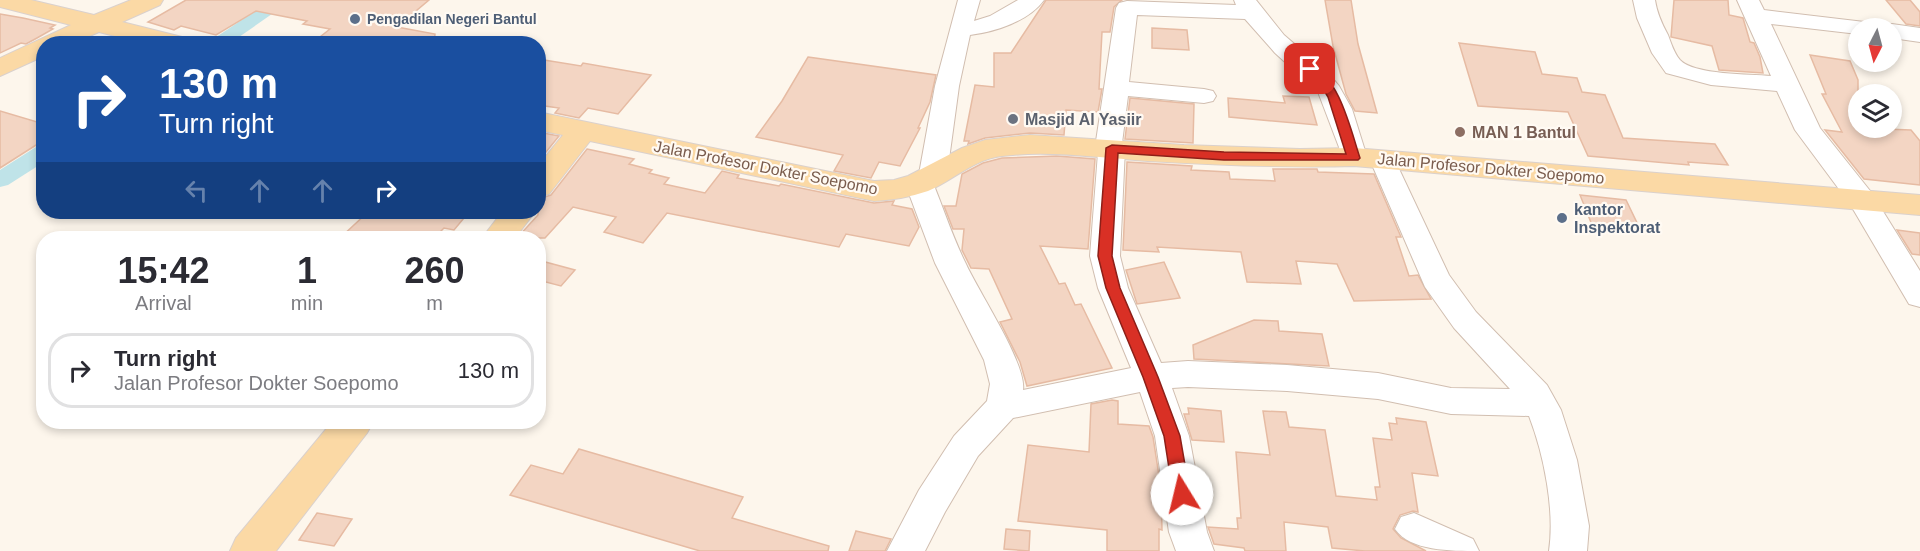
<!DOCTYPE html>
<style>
:root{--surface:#fff;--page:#f7f7f7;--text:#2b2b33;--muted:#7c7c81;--line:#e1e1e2}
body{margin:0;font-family:Arial,sans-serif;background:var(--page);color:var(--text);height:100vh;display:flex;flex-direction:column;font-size:22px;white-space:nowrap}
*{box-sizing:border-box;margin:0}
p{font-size:20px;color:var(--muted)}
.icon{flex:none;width:33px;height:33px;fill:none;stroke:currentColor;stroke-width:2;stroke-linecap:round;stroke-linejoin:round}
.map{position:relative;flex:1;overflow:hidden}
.panel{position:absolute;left:36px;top:231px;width:510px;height:198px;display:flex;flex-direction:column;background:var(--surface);border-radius:24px;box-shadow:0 3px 9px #0003}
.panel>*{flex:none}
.hud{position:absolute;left:36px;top:36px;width:510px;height:183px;border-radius:24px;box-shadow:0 3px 9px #0003;background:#1a4fa0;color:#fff;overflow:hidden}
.needle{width:39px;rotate:186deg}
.tools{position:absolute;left:1848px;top:18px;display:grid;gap:12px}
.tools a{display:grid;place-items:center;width:54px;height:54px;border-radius:50%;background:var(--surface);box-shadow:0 3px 9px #0003;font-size:30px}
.pin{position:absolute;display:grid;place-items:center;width:51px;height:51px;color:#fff;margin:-26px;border-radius:12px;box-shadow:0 3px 9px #0006}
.me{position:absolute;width:66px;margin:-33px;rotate:351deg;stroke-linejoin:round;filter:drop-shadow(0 0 4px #0008)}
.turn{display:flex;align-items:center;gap:21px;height:126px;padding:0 24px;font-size:27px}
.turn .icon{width:78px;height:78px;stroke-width:2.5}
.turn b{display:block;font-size:42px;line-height:51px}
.lanes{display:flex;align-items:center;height:57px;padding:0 24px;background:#0003;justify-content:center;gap:30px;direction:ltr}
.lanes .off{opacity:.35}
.eta{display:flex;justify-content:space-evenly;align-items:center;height:102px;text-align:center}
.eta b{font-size:36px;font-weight:700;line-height:42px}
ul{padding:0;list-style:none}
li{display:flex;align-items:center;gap:18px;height:75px;margin:0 12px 9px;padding:0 12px;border:3px solid var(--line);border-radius:24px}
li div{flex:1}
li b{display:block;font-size:22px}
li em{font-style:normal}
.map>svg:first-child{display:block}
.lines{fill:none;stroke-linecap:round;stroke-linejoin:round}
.canal{fill:#bfe3e8;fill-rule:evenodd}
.building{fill:#f3d5c3;stroke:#e6bba3;stroke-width:1.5}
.minor-casing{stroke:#d1beb0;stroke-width:2}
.major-casing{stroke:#dad1cd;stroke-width:2}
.minor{fill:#fff;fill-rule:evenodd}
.major{fill:#fbd9a5;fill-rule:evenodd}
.route{fill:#d93025;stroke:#8d1f18;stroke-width:1.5}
.service-dot{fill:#5c6f8a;stroke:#fffaf3;stroke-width:2}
.worship-dot{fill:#6b7280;stroke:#fffaf3;stroke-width:2}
.education-dot{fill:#8d6e63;stroke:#fffaf3;stroke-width:2}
.labels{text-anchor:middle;stroke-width:4.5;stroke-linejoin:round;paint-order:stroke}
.far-service-label{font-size:14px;font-weight:bold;fill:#4e5e75;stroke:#fffaf3;text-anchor:start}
.worship-label{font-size:16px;font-weight:bold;fill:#5b616d;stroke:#fffaf3;text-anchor:start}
.education-label{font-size:16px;font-weight:bold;fill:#785e54;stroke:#fffaf3;text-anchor:start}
.street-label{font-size:16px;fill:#7a5c4d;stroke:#fffaf3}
.service-label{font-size:16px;font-weight:bold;fill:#4e5e75;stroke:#fffaf3;text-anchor:start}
</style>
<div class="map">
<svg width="1920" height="551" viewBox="0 0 1920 551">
<rect width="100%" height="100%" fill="#fdf6ec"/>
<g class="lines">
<g class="canal">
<path d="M271,0H292L229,44H206Z"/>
<path d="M44,145V162L8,185L0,187V170L36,147Z"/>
</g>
</g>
<g class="building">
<path d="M186,0H429L397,27L435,34L434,44H311L330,29L303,24L307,21L256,11L216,35L181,26L174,30L148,22Z"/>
<path d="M1046,0H1122L1114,7L1110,32H1102L1099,89H1102L1098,112L1066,110L1064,135L1030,133L985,138L968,144L969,141H964L975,85L994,87V53H1011Z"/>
<path d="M1325,0H1351L1358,44L1377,113L1355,111L1346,94L1333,46Z"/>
<path d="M1674,0H1728L1729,15L1743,18L1750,42L1754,43L1760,57L1763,73L1719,70L1712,46L1671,37Z"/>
<path d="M1886,0H1910L1920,12V26L1906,24Z"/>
<path d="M0,14L23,18L55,25L50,28L53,29L37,38L26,44L21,43L0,53Z"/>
<path d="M1152,28L1187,30L1189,50L1152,48Z"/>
<path d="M1459,43L1535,52L1542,74L1577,78L1582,92L1605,95L1623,138L1715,144L1728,165L1688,162L1689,165L1588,156L1568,112L1478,106Z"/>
<path d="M1810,55L1850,61L1858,80V128L1911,130L1920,141V185L1864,179L1825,130L1842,132L1822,94H1826Z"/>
<path d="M808,57L936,75L930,102L918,128H920L900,166L879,162L871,178L834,171L843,155L756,137L782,101Z"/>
<path d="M538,59L581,66L583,63L651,75L618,114L588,108L579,118L555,113L559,108L538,105Z"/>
<path d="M1283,96L1309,97L1317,125L1229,117L1228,98L1285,103Z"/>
<path d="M1130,98L1194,104L1193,143L1125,139Z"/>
<path d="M0,111L44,124V140L0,168Z"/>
<path d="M538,132L559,136L538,162Z"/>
<path d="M587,149L634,159L629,164L652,170L649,173L669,178L664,184L705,193L722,171L739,175L737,178L779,186L781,184L874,203L894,201L892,205L912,209L919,227L909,246L846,234L839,247L667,213L643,243L604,232L616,217L573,207L545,238H517L538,215V199L551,195Z"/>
<path d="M1057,156L1095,159L1088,249L1040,246L1059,284L1065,283L1075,305L1081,304L1112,368L1027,386L1020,362L1000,322L1012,319L989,269L971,268L962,250L964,229H953L944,206H956L962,174L983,163L1002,158Z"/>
<path d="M1127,162L1192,166L1191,170L1229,172L1230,179L1275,181L1273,169H1317L1318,172L1374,174L1401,237H1396L1409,276L1418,275L1431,299L1354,301L1337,264L1296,261L1301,284L1247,282L1241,252L1157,247L1159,252L1123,250Z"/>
<path d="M1580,195L1626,200L1640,229L1592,225Z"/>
<path d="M368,212H469L454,230L444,228L434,238H340Z"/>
<path d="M1897,230L1920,233V255L1912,254Z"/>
<path d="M538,260L575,270L561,286L538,280Z"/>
<path d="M1164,262L1180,298L1137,304L1126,270Z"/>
<path d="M1254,320L1278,321L1279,331L1322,334L1329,366L1194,359L1193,345Z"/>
<path d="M1112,400L1118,401V424L1149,426L1153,437L1161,489L1162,530L1159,529V551H1107V530L1018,521L1028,445L1089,452L1091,404Z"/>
<path d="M1188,408L1221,411L1224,442L1192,440L1184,414H1189Z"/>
<path d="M1263,411L1286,412L1289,427L1325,430L1336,496L1377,500L1375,487H1380L1373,438L1392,440L1389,423L1397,424L1396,418L1426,422L1438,476L1412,473L1418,512L1413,511L1400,515L1393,529L1401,538L1426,551H1365L1332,548L1328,527L1284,522L1286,551H1245L1244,548L1214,544L1208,527L1238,529L1237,518H1241L1236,452L1270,455Z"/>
<path d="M579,449L743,497L732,518L829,546L828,551H700L510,495L531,465L563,474Z"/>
<path d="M317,513L352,519L334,546L299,540Z"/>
<path d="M1006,529L1030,531L1029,551L1004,549Z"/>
<path d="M856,531L891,539L885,551H849Z"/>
</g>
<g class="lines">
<g class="minor-casing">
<g id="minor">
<path d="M958,0H980L974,21L990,16L1018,0H1044C1029,21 995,32 970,35L959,86L947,174L943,180L933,183C944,210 953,238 966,264C978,291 1027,364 1023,390L1131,368L1098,288L1090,256L1098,153L1095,148L1116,8L1119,3L1127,1L1236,5L1234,0H1256L1284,35L1327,72L1339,86L1352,109L1367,157L1363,163L1354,166L1345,163L1318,92L1275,53L1245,19L1137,15L1129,82L1204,89L1213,91L1216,96L1213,101L1204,103L1128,96L1122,143L1125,148L1120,256L1128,288L1161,363L1188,361L1287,365L1378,373L1451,388L1510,389L1454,328L1425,287L1370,160L1374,154L1383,151L1392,154L1449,275L1476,312L1547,385L1561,410L1577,460L1589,526L1587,551H1549C1555,510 1544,455 1529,416L1451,414L1378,399L1287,391L1188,387L1172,388L1189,436L1207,532L1214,551H1176L1169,532L1155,436L1140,392L1013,418L978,456L945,512L925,551H887L919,490L954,436L987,401L990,384L984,360L935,263L905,183L909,177L919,174L935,86Z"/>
<path d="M1633,0H1655C1657,13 1662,24 1668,35C1671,43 1674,53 1680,60C1694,75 1750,74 1771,76L1737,0H1759L1764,10L1873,23L1876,28H1858V34L1771,24L1820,128L1871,192L1920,271V307L1909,304L1850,204L1795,130L1777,91L1711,85L1666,73L1652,53L1637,18Z"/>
<path d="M1892,24L1920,28V42L1892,38V28H1882Z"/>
<path d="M1414,513L1473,539L1479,551C1450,551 1410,551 1395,529L1401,517Z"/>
</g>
</g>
<g class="major-casing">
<g id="major">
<path d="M0,0H31L94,15L131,0H163L160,5L122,22L190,39L194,44H147L99,32L71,44H44V56L0,76V58L71,25L0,7Z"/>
<path d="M538,112L874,181L894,180L908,176L962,148L985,140L1030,135L1184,145L1300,149L1354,148L1920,195V215L1354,166C1285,168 1217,165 1148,161C1100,158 1050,150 1002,156C974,159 952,181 928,191C910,197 893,200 874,201L590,141L549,194L538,197V166L563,135L538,130Z"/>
<path d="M502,212H535L515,238H482Z"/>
<path d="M332,422H373L367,433L276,551H230L236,538Z"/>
</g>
</g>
<use href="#minor" class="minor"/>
<use href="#major" class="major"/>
</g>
<path class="route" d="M1310,65C1339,76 1351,131 1360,158L1358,160H1224L1118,153L1112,256L1120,288L1158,377L1180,436L1190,494L1188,499L1182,501L1176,499L1173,494L1164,436L1143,377L1106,288L1098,256L1106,148L1112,145L1224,152L1346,154L1328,97L1322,87L1305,69Z"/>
<g class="service-dot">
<circle cx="355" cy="19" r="6"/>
<circle cx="1562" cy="218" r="6"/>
</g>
<circle class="worship-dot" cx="1013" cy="119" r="6"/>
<circle class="education-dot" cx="1460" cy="132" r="6"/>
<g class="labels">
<g class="far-service-label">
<text x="367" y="24">Pengadilan Negeri Bantul</text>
</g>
<g class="worship-label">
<text x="1025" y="125">Masjid Al Yasiir</text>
</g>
<g class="education-label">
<text x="1472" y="138">MAN 1 Bantul</text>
</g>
<g class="street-label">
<text transform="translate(766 167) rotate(11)" y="6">Jalan Profesor Dokter Soepomo</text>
<text transform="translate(1491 168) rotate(5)" y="6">Jalan Profesor Dokter Soepomo</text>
</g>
<g class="service-label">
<text x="1574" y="215">kantor<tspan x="1574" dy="18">Inspektorat</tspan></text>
</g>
</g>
</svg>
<div class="tools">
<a><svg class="needle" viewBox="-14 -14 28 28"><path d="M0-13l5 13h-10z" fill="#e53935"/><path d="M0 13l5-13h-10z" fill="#7c7c81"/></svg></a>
<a><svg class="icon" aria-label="layers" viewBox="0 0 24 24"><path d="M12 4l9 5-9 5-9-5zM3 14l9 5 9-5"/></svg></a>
</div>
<div class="pin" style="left:1310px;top:69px;background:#d93025"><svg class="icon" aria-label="arrive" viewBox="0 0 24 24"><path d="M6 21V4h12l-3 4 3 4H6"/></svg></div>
<svg class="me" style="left:1182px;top:494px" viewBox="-20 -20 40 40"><circle r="19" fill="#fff"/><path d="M0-13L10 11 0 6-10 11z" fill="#d93025"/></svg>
<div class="hud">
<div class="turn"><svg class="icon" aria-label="right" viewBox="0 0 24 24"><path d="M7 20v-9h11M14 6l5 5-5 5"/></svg><div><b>130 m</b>Turn right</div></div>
<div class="lanes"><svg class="icon off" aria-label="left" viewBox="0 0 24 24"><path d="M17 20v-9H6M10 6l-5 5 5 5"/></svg><svg class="icon off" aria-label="ahead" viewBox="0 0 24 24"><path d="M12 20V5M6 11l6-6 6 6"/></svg><svg class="icon off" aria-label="ahead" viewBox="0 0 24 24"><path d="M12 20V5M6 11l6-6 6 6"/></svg><svg class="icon" aria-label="right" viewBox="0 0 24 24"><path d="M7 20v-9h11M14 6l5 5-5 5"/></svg></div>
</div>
<section class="panel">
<div class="eta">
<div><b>15:42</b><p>Arrival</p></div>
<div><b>1</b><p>min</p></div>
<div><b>260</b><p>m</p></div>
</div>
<ul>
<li><svg class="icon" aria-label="right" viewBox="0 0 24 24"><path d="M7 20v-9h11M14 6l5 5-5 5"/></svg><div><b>Turn right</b><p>Jalan Profesor Dokter Soepomo</p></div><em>130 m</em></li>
</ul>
</section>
</div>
